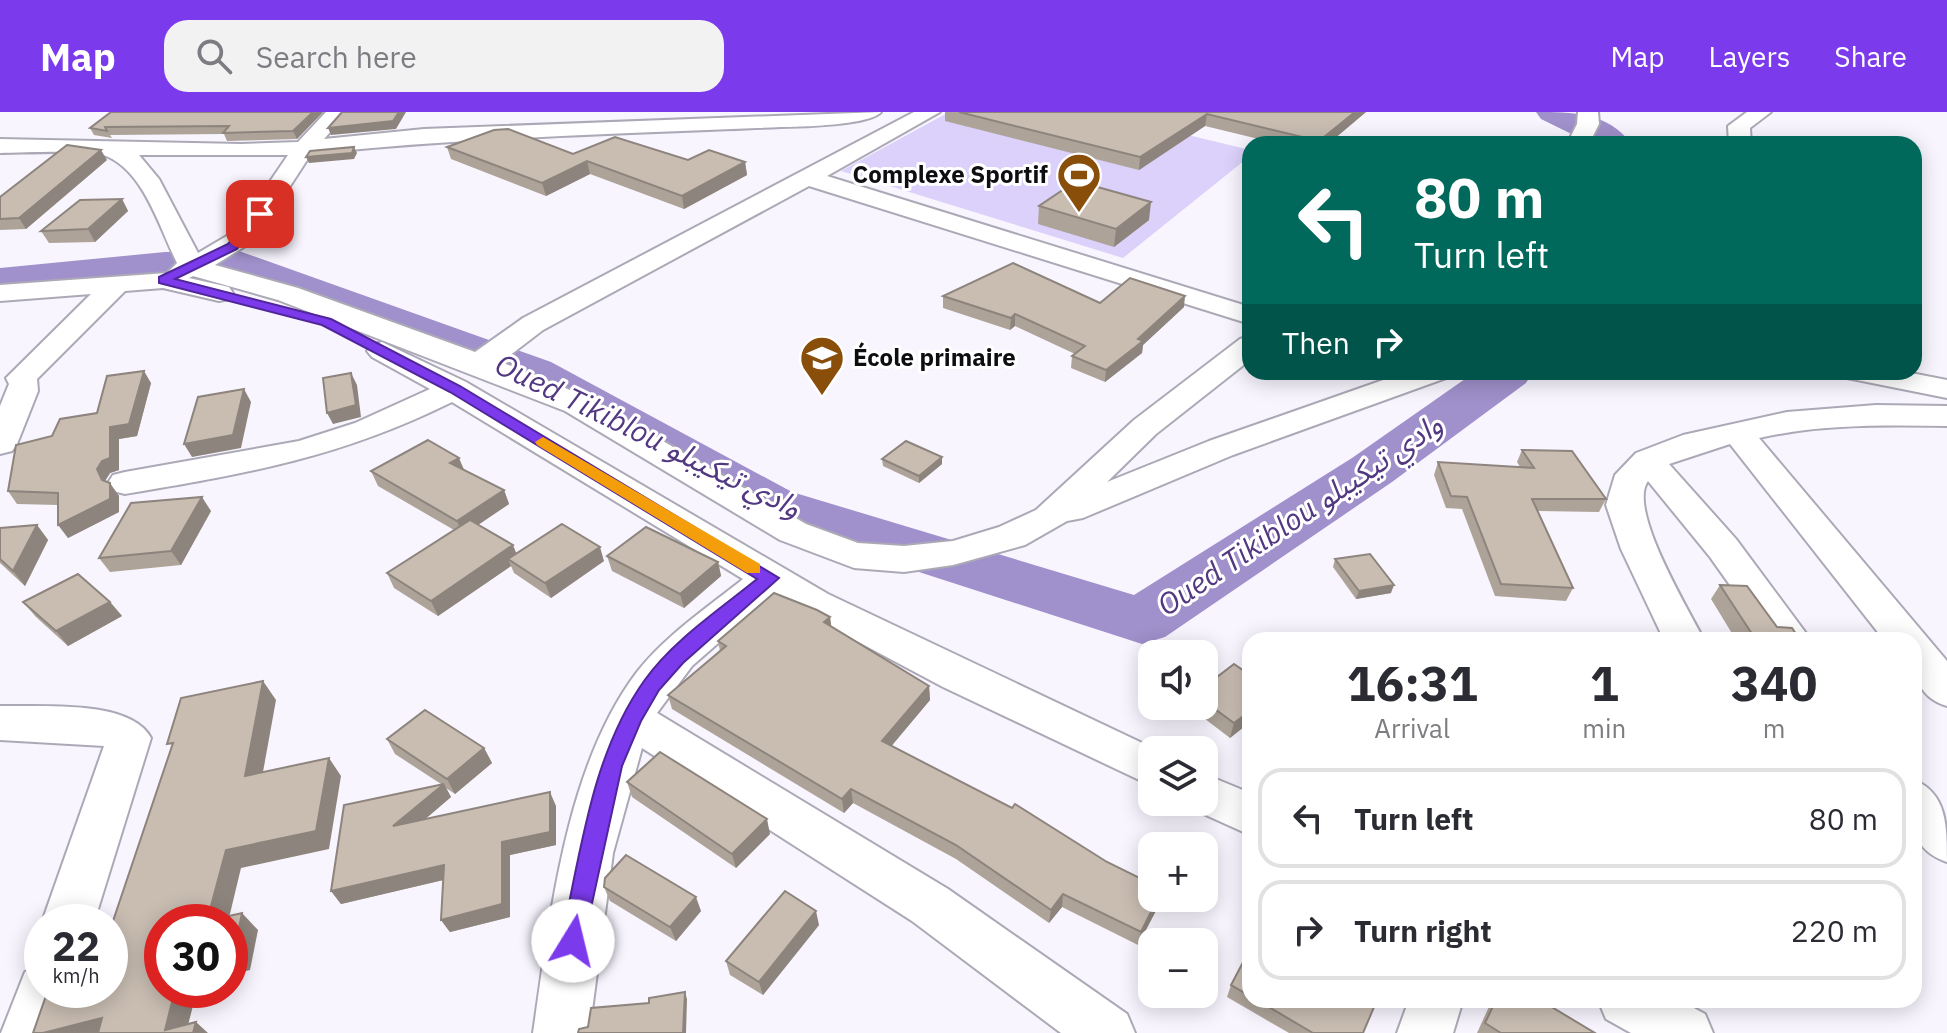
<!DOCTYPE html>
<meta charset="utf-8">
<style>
:root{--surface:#fff;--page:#f2f2f3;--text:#2b2b33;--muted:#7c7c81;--line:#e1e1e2;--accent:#7c3aed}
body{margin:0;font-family:"IBM Plex Sans","Noto Sans Arabic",sans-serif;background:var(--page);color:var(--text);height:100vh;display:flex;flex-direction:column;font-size:30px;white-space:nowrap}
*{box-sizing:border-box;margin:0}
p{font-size:26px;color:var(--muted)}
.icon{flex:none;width:44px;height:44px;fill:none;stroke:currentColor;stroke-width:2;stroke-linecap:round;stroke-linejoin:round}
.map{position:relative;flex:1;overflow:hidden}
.details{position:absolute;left:1242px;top:520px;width:680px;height:376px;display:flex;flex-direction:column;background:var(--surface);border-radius:24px;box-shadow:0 4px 20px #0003}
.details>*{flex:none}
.banner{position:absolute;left:1242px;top:24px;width:680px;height:244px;border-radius:24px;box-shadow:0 4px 20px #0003;background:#00695c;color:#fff;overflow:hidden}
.fabs{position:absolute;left:1138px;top:528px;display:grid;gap:16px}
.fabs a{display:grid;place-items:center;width:80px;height:80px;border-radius:16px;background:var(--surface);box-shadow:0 4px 20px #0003;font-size:40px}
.speed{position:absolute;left:24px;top:792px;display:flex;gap:16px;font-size:40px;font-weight:700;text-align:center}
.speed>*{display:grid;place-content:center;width:104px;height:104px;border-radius:50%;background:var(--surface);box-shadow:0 4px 20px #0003;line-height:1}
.speed small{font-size:20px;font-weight:400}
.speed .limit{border:12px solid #d22;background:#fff;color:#111}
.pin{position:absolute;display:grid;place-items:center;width:68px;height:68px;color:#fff;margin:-34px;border-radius:16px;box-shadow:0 4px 12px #0006}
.me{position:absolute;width:88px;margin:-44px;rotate:9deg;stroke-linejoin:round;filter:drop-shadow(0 0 6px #0008)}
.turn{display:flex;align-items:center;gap:28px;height:168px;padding:0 40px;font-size:36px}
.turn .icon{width:104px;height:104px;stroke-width:2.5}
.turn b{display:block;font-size:56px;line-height:68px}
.then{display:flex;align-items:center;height:76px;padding:0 40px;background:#0003;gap:16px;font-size:30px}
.eta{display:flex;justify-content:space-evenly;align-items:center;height:136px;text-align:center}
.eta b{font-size:48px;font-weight:700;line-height:56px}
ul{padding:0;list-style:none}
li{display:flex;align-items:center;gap:24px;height:100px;margin:0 16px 12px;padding:0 24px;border:4px solid var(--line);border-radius:24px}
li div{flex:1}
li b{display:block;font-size:30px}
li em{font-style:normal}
header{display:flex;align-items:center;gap:48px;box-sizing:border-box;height:112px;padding:0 40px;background:var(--accent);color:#fff}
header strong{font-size:38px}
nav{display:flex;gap:44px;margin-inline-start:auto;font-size:28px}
.search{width:560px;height:72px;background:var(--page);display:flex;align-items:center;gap:20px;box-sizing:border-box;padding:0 28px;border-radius:24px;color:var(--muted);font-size:30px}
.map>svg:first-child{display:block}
.green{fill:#dbd1fa}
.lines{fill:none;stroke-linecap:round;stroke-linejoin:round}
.river{fill:#a090cb;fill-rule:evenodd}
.minor-casing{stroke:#aca9b7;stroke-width:4}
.minor{fill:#fff;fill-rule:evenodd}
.wall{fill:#ada399}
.shaded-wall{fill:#8d847d}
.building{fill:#c9bdb2;stroke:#8d847d;stroke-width:2}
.route{fill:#7c3aed;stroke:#51269a;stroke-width:2}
.slow{fill:#f59e0b}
.labels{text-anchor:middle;stroke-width:6;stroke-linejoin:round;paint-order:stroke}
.far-poi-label{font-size:24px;font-weight:bold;fill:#0e0d11;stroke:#fff;text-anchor:end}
.water-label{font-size:30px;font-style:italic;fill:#513881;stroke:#fff}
</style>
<header>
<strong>Map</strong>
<div class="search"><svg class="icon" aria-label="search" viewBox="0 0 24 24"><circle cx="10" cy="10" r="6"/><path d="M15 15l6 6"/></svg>Search here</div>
<nav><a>Map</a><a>Layers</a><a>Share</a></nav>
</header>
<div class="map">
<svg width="1947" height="921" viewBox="0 0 1947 921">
<rect width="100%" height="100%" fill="#f8f5ff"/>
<path class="green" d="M949,0H1093L1250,38V44L1123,146L841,59Z"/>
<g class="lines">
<g class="river">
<path d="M1536,0C1571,0 1609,0 1631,32H1592L1541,7Z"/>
<path d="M239,139L551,250L792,380L1134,483L1352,346L1475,260H1533L1526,271L1392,370L1165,525L1142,532L752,406L515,272L234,165L165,166L0,182V156L165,140Z"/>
</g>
<g class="minor-casing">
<g id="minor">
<path d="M326,0H348L324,27L424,17L881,0C871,13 800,15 781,15C624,22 467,25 311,42L255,128L215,153L298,176L475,240L523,206L914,0H940L827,64L1250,195V212L809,74L543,218L501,250L587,285L806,412L858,431L904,434L953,429L999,415L1036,398L1134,308L1240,227L1250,224V248L1156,322L1107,370L1209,329L1406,260H1450L1446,266L1233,343L1083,406L1067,409L1025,433L953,453L904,460L854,456L780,428L565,299L278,188L193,164L189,166L229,175L233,181L229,187L219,189L163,176L125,179L37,267L38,279L17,332L12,339L0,342V294L9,272L6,266L91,182L0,189V173L167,161L177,151C160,117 144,59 106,44C87,37 24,41 0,41V27L241,32L298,30ZM139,43H288L237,118L198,141L159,67Z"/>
<path d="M1578,0H1598L1599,12L1589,32H1567L1577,12Z"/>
<path d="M1747,0H1771L1750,16L1751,32H1729L1728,14Z"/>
<path d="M382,230L466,270L828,482L1157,638H1152V674L943,575L772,484L692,554L657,601L948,777L1127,902L1135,921H1061L912,809L642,636L613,741L589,921H533C550,806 565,655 637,560C666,523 707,496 743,467L452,290C339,346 248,361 125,382L113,379L108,371L113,363L125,360L299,329L355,311L430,277L372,245L367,239L372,233Z"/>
<path d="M1843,260H1906L1947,268V286L1847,266Z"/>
<path d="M1876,293L1947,294V314C1884,313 1821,312 1759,326L1947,549V594C1914,584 1914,558 1914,528H1884L1730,332L1669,352L1736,427L1811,528H1769L1710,445L1648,369C1627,397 1689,498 1704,528H1664L1621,437L1606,393L1615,363L1636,341L1683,323L1787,300Z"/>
<path d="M0,594C40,595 131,587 151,626L94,810H42L104,634L0,628Z"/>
<path d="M1204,662L1250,681V723L1188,695L1185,690H1204Z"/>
<path d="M1914,668C1947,681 1947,714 1947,750C1905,735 1914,705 1914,668Z"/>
<path d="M42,853V878H71L57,921H1L25,860Z"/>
<path d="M1409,888H1463L1453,921H1397Z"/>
<path d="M1598,888H1679L1705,902L1713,921H1631L1606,907Z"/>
</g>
</g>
<use href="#minor" class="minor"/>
</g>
<g class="wall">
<path d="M323,0L297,27L227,29L224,22L110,23L112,26L94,23L90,16Z"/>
<path d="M945,0H1366L1328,32H1279L1205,14L1139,58L945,9Z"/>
<path d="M447,35L573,42L745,50L747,63L684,97L590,62L546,84L451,47Z"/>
<path d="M107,48L26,117L0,118V85Z"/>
<path d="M122,87L128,99L95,130L49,131L41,119Z"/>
<path d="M1039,94L1149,108L1114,135L1038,112Z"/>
<path d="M943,184L1100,191L1184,195L1143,233L1142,241L1105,270L1071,256L1072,244L1075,242L1015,214L1010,218L943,196Z"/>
<path d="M151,271L137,324L119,327V358L110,361L105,369L119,384V400L68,426L58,393L17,392L8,379L52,324Z"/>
<path d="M1522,338L1606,387L1599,400L1538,399L1573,476L1566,489L1495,484L1462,397L1446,396L1434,363L1438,350L1520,355L1517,350Z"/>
<path d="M882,347L942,352L919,371L883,354Z"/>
<path d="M371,359H465L504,378L509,392L478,413L516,441L604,449L551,486L514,461L511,454L438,504L394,476L387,461L454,418L378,374Z"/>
<path d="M211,399L181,453L110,460L99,446Z"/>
<path d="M37,413L48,428L25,474L0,451V416Z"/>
<path d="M607,444L718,450L721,464L684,496L612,459Z"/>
<path d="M1335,447L1391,481L1356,487L1333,455Z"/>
<path d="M1720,473L1777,515L1800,528H1736L1711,487Z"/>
<path d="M23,490H110L122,504L68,534L36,505Z"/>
<path d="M830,505L831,515L929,574L930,588L891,634L1152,786H1161L1160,791L1138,833L1062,795L1049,811L956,747L853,691L844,701L672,597L668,583L720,539L718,529Z"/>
<path d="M1250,563V610L1230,626L1192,597V594H1204V575Z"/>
<path d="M387,627L484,636L492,651L455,682L446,676L451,685L425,707L556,694V733L510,743V805L450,820L441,808L443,768L341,792L331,779L441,672L395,642Z"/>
<path d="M627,670L770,722L736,756L632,685Z"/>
<path d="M604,775L701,799L676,829L610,789Z"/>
<path d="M819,813L763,883L730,863L726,849Z"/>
<path d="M1250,837V888H1377L1363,921H1289L1227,885L1231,873Z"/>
<path d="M1492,888H1540L1595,921H1477Z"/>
</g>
<g class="shaded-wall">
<path d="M313,0H323L297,27L293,19Z"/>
<path d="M399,0H406L396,17L331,23L328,16Z"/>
<path d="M1355,0H1366L1328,32H1319V29Z"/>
<path d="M1207,2L1205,14L1139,58L1140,45Z"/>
<path d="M354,35L357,41L354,47L309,51L306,45Z"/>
<path d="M101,38L107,48L26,117L19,106Z"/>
<path d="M587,49L590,62L546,84L542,71Z"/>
<path d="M745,50L747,63L684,97L682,84Z"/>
<path d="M122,87L128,99L95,130L88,117Z"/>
<path d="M1151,90L1149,108L1114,135L1116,117Z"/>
<path d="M1185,184L1184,195L1143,233L1142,241L1105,270L1106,258Z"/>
<path d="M1015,202V214L1010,218L1011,206Z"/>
<path d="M144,259L151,271L137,324L119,327V358L110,361L105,369L102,368L97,357L110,315Z"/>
<path d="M351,261L357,273L361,305L333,312L327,301Z"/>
<path d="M244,277L251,290L241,336L192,345L184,332Z"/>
<path d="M942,345V352L919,371V364Z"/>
<path d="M459,346L465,360L450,351Z"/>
<path d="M110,371L119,384V400L68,426L58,413Z"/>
<path d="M504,378L509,392L463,423L457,409Z"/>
<path d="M202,385L211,399L181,453L171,439Z"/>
<path d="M37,413L48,428L25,474L13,459Z"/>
<path d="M513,433L519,448L508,447L511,454L438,504L431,489Z"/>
<path d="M600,435L604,449L551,486L545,471Z"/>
<path d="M718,450L721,464L684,496L680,482Z"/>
<path d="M1394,473L1391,481L1356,487L1359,479Z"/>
<path d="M110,490L122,504L68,534L56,519Z"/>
<path d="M830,505L832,519L824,510Z"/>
<path d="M263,569L276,588L259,682L245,664Z"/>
<path d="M929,574L930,588L884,643L882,629Z"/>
<path d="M1250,599V610L1230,626L1234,611Z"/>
<path d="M484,636L492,651L455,682L447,667Z"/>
<path d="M329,646L341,664L329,737L241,756L228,810L207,809L226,738Z"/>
<path d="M444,672L451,685L402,727L393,714Z"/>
<path d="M851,677L853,691L844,701L842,687Z"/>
<path d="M550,680L556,694V733L510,743V805L450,820L441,808L502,730Z"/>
<path d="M767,707L770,722L736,756L732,742Z"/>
<path d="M444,753L452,766L341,792L331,779Z"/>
<path d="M1063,782L1062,795L1049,811L1051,798Z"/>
<path d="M696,785L701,799L676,829L670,815Z"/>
<path d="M1158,786H1161L1160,791L1138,833L1141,820Z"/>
<path d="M816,799L819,813L763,883L759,870Z"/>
<path d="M242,801L258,818L250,858L230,863V842Z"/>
<path d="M175,878H197L186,921L165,918Z"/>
<path d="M685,880L687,887L686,921H683Z"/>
<path d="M102,906L120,921H43Z"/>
<path d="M196,910L208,921H193Z"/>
</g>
<g class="building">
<path d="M111,0H313L293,19L223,21L229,14L105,15L107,19L90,16Z"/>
<path d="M342,0H399L393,9L328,16Z"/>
<path d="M959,0H1355L1319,29L1207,2L1140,45Z"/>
<path d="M508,17L573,42L615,25L688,48L709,38L745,50L682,84L587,49L542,71L447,35L494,18Z"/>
<path d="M67,33L101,38L19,106L0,107V85Z"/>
<path d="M354,35L352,41L306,45L310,39Z"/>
<path d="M1076,69L1151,90L1116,117L1039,94Z"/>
<path d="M122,87L88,117L41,119L80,88Z"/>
<path d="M1013,151L1100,191L1130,166L1185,184L1138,227L1143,229L1106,258L1072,244L1085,234L1015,202L1011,206L943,184Z"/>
<path d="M144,259L129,312L110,315V346L102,349L97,357L102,368L110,371V387L58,413V381L8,379L16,333L52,324L60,307L97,301L107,264Z"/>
<path d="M351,261L356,293L327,301L323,266Z"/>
<path d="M244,277L233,323L184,332L198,285Z"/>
<path d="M428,328L459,346L450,351L504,378L457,409L371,359Z"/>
<path d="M906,329L942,345L919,364L882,347Z"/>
<path d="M1522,338L1572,339L1606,387H1532L1573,476L1501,472L1467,385L1451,384L1438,350L1534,356Z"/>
<path d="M202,385L171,439L99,446L131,391Z"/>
<path d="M470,408L513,433L431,489L387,461Z"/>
<path d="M562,412L600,435L545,471L508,447Z"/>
<path d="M37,413L13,459L0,447V416Z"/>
<path d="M646,415L718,450L680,482L607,444Z"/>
<path d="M1370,442L1394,473L1359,479L1335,447Z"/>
<path d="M78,462L110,490L56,519L23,490Z"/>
<path d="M1720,473L1747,474L1777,515L1792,516L1800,528H1756Z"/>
<path d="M774,481L817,498L830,505L824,510L929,574L882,629L1012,696L1015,692L1107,750L1152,772V786H1158L1141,820L1063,782L1051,798L956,733L851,677L842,687L668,583L726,534L718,529Z"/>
<path d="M1682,523L1686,528H1616L1613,524Z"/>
<path d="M1234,552L1250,563V599L1234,611L1204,589V575Z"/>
<path d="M263,569L245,664L329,646L316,719L226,738L207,809L242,801L234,841L230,842V810H162V878H175L165,918L196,910L193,921H98L102,906L43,921H33L48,878H110V818L173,631L167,632L181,586Z"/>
<path d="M425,598L484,636L447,667L387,627Z"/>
<path d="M660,640L767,707L732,742L627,670Z"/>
<path d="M444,672L393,714L550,680V720L502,730V792L441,808L444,753L331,779L344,693Z"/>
<path d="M626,743L696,785L670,815L604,775L605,766Z"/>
<path d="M785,779L816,799L759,870L726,849Z"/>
<path d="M1250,837V884L1231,873Z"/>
<path d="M685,880L683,921H578L579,917L588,915L591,896L649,891V886Z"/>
<path d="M1257,888H1377L1363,921H1313Z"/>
<path d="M1496,888H1540L1595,921H1501L1485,911Z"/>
</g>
<path class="route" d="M255,100L265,102L237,137L175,167L331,207L460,274L779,466L683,551L659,578L641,609L622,654L582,837L573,840L564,837L561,829C581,741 591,644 644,569C672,529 719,498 757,467L450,280L322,213L159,171V165L228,132Z"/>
<path class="slow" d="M543,325L760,452V461H747L537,333L535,330Z"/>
<defs>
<g id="stadium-pin" transform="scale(2.3)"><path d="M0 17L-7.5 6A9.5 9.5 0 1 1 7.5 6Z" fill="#894e09" stroke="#fff"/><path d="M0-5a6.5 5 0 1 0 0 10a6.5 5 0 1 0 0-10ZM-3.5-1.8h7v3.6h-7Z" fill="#fff"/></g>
<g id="school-pin" transform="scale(2.3)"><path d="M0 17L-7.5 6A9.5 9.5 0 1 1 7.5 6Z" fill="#894e09" stroke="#fff"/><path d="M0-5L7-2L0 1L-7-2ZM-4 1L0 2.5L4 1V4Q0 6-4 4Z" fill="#fff"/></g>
</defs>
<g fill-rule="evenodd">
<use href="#stadium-pin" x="1079" y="63"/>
<use href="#school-pin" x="822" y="246"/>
</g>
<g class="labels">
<g class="far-poi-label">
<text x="1048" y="71">Complexe Sportif</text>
<text x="853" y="254" text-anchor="start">École primaire</text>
</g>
<g class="water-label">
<text transform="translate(648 324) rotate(26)" y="10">Oued Tikiblou وادي تيكيبلو</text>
<text transform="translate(1300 403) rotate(-34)" y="10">Oued Tikiblou وادي تيكيبلو</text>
</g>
</g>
</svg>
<div class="fabs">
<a><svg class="icon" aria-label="sound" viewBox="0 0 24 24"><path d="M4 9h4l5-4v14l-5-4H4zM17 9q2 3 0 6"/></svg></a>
<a><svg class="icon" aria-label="layers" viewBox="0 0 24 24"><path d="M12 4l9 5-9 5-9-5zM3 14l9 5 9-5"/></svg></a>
<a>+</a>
<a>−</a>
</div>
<div class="speed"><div>22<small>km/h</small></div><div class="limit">30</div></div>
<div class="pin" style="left:260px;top:102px;background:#d93025"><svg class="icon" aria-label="arrive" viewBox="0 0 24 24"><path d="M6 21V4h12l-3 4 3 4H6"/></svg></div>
<svg class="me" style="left:573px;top:829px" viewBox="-20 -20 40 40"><circle r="19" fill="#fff"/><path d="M0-13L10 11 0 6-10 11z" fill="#7c3aed"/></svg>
<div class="banner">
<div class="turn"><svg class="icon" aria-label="left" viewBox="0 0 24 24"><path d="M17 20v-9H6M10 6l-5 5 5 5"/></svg><div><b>80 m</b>Turn left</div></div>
<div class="then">Then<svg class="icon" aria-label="right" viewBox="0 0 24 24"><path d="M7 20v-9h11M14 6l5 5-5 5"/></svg></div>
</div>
<section class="details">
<div class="eta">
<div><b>16:31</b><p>Arrival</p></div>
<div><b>1</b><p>min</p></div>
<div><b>340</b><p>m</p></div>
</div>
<ul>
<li><svg class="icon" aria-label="left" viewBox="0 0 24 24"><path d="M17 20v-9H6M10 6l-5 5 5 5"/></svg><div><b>Turn left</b></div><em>80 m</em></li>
<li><svg class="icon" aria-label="right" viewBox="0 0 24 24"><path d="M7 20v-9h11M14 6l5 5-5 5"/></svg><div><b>Turn right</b></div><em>220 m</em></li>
</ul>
</section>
</div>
